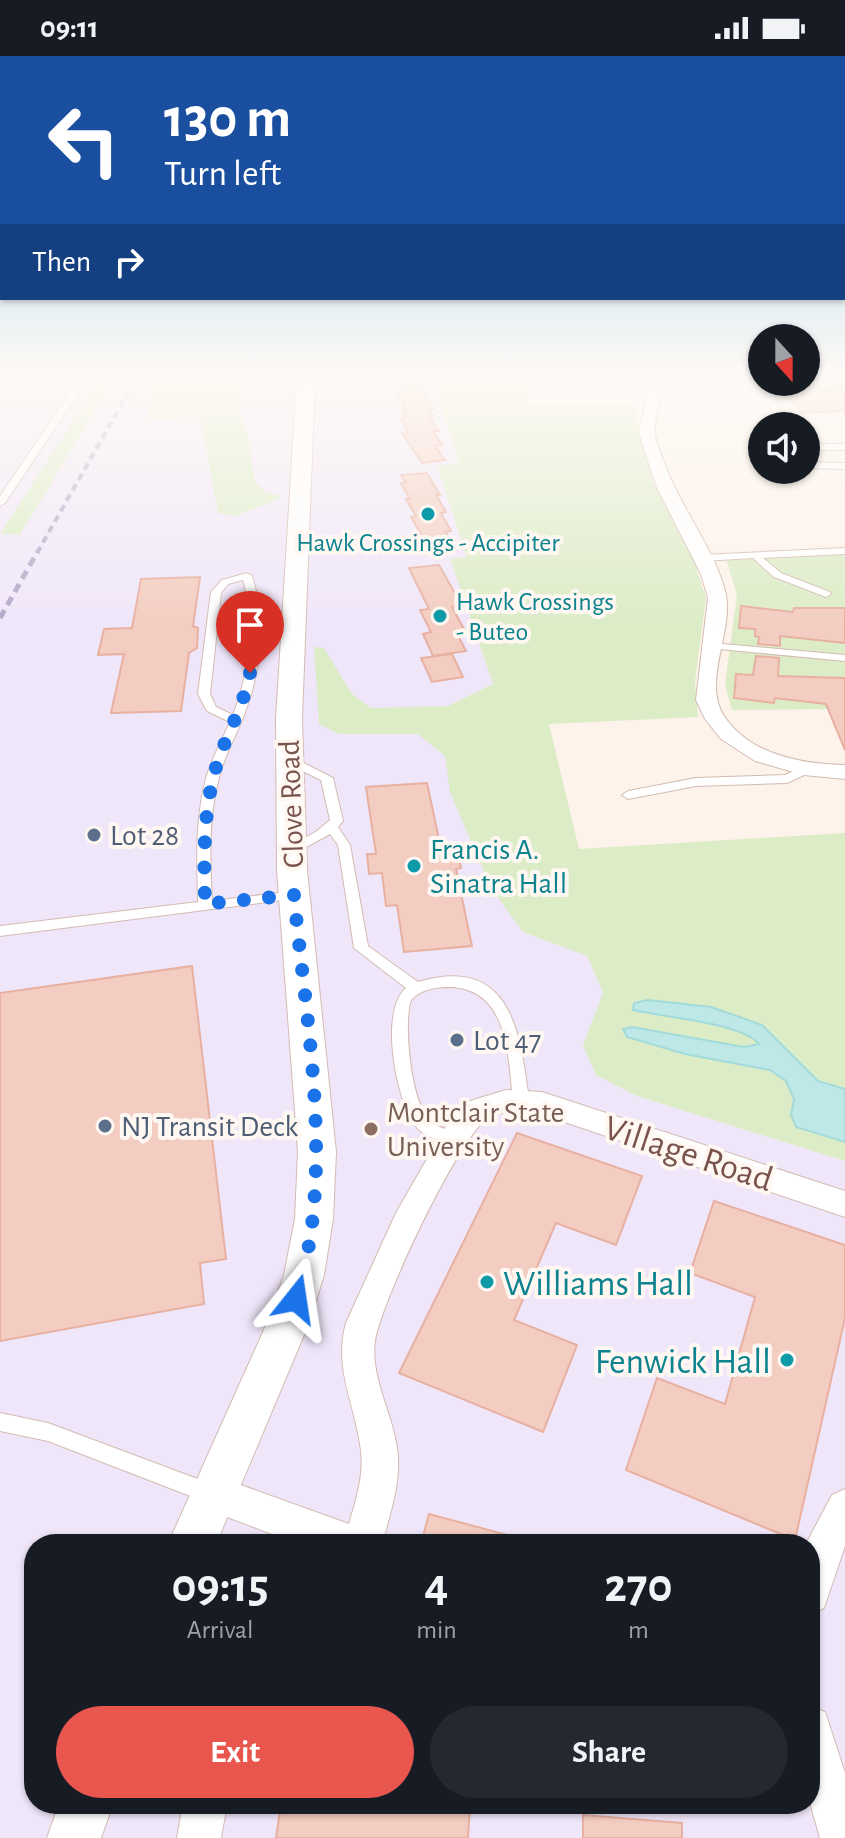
<!DOCTYPE html>
<style>
:root{--surface:#171b24;--page:#242831;--text:#f1f3f6;--muted:#9ea1a6;--accent:#e9564d}
body{margin:0;font-family:"Alegreya Sans",sans-serif;background:var(--page);color:var(--text);height:100vh;display:flex;flex-direction:column;font-size:30px;white-space:nowrap}
*{box-sizing:border-box;margin:0}
p{font-size:26px;color:var(--muted)}
.icon{flex:none;width:44px;height:44px;fill:none;stroke:currentColor;stroke-width:2;stroke-linecap:round;stroke-linejoin:round}
.map{position:relative;flex:1;overflow:hidden}
.details{position:absolute;left:24px;top:1478px;width:796px;height:280px;display:flex;flex-direction:column;background:var(--surface);border-radius:32px;box-shadow:0 2px 6px #0004}
.details>*{flex:none}
.banner{position:absolute;left:0px;top:0px;width:846px;height:244px;box-shadow:0 2px 6px #0004;background:#1a4fa0;color:#fff;overflow:hidden}
.needle{width:52px;rotate:159deg}
.fabs{position:absolute;left:748px;top:268px;display:grid;gap:16px}
.fabs a{display:grid;place-items:center;width:72px;height:72px;border-radius:50%;background:var(--surface);box-shadow:0 2px 6px #0004;font-size:40px}
.pin{position:absolute;display:grid;place-items:center;width:68px;height:68px;color:#fff;margin:-82px -34px;border-radius:50% 50% 50% 0;rotate:-45deg;box-shadow:0 0 8px #0007}
.pin .icon{rotate:45deg}
.me{position:absolute;width:88px;margin:-44px;rotate:15deg;stroke-linejoin:round;filter:drop-shadow(0 0 6px #0008)}
.turn{display:flex;align-items:center;gap:28px;height:168px;padding:0 32px;font-size:36px}
.turn .icon{width:104px;height:104px;stroke-width:2.5}
.turn b{display:block;font-size:56px;line-height:68px}
.then{display:flex;align-items:center;height:76px;padding:0 32px;background:#0003;gap:16px;font-size:30px}
.eta{display:flex;justify-content:space-evenly;align-items:center;height:136px;text-align:center}
.eta b{font-size:48px;font-weight:700;line-height:56px}
.cta{display:flex;gap:16px;margin-top:auto;padding:16px 32px}
.cta a{flex:1;height:92px;border-radius:48px;background:var(--accent);color:#fff;font-size:32px;font-weight:700;line-height:92px;text-align:center}
.cta a+a{background:var(--page);color:var(--text)}
.status{display:flex;justify-content:space-between;align-items:center;height:56px;padding:0 40px;background:var(--surface);direction:ltr}
.status svg{height:22px;fill:currentColor}
.map>svg:first-child{display:block}
.education{fill:#f0e6fa;fill-rule:evenodd}
.green{fill:#dcecc7}
.water{fill:#bde8e7;stroke:#a3dada;stroke-width:2}
.building{fill:#f3cdc1;stroke:#e7b0a1;stroke-width:2}
.lines{fill:none;stroke-linecap:round;stroke-linejoin:round}
.service-casing{stroke:#d3bbb1;stroke-width:2}
.minor-casing{stroke:#d3bbb1;stroke-width:2}
.tertiary-casing{stroke:#d3bbb1;stroke-width:2}
.service{fill:#fff;fill-rule:evenodd}
.minor{fill:#fff;fill-rule:evenodd}
.tertiary{fill:#fff;fill-rule:evenodd}
.rail-far1{stroke:#b3a7c9;stroke-width:4;stroke-dasharray:7 5;stroke-linecap:butt}
.rail{stroke:#b3a7c9;stroke-width:5;stroke-dasharray:9 6;stroke-linecap:butt}
.route{stroke:#1a73e8;stroke-width:14;stroke-dasharray:0 25.2}
.culture-dot{fill:#0f9aa8;stroke:#fff7f1;stroke-width:3}
.service-dot{fill:#5c6f8a;stroke:#fff7f1;stroke-width:3}
.education-dot{fill:#8d6e63;stroke:#fff7f1;stroke-width:3}
.labels{text-anchor:middle;stroke-width:8;stroke-linejoin:round;paint-order:stroke}
.far-culture-label{font-size:26px;fill:#0d838f;stroke:#fff7f1}
.street-label{font-size:30px;fill:#7a544c;stroke:#fff7f1}
.service-label{font-size:30px;fill:#4e5e75;stroke:#fff7f1;text-anchor:start}
.culture-label{font-size:30px;fill:#0d838f;stroke:#fff7f1;text-anchor:start}
.education-label{font-size:30px;fill:#785e54;stroke:#fff7f1;text-anchor:start}
.near-street-label{font-size:36px;fill:#7a544c;stroke:#fff7f1}
.near-culture-label{font-size:36px;fill:#0d838f;stroke:#fff7f1;text-anchor:start}
</style>
<div class="status"><b>09:11</b><svg viewBox="0 0 49 12"><path d="M0 12V9h3v3zM5 12V6h3v6zM10 12V3h3v9zM15 12V0h3v12zM26 1h20v11H26zM47 4h2v5h-2z"/></svg></div>
<div class="map">
<svg width="845" height="1782" viewBox="0 0 845 1782">
<rect width="100%" height="100%" fill="#fdf3ea"/>
<path class="education" d="M0,321H432L459,407L437,410L467,501L451,504L493,628L523,876L587,900L604,936L583,990L596,1019L637,1040L845,1105V1782H0ZM34,1488H810V1748H34Z"/>
<g class="green">
<path d="M101,321H115L20,479L0,478Z"/>
<path d="M156,321H241L238,355L248,379L255,425L265,436L280,440L279,443L235,460L218,457L200,361L146,362Z"/>
<path d="M432,321H520L531,349H634L653,427L692,498L706,542L695,625L698,661L549,668L579,793L845,777V1105L637,1040L596,1019L583,990L603,936L587,900L523,876L491,832L450,736L445,700L418,678H339L319,668L314,591L324,592L352,638L371,652L448,650L493,628L450,503L467,501L437,410L459,406Z"/>
<path d="M845,496V653L732,654L725,629L737,539L724,497Z"/>
</g>
<path class="water" d="M648,944L711,951L762,969L818,1025L845,1033V1086L796,1071L791,1059L794,1043L786,1025L770,1014L685,998L627,981L623,973L632,971L744,991L759,988C743,967 662,961 633,954L634,947Z"/>
<g class="building">
<path d="M417,329L434,353L428,354L433,360L430,361L439,375H433L442,389L435,390L445,404L422,407L402,377L409,376L401,363L406,362L402,356L407,355L395,331Z"/>
<path d="M829,332H845V355L802,357L786,335Z"/>
<path d="M427,417L440,439H436L446,456L441,457L451,475L445,476L456,494L423,498L413,479L421,478L411,461L416,460L406,443H410L401,427L406,426L401,419Z"/>
<path d="M439,509L462,550L452,551L464,573L455,574L466,595L433,600L423,578L431,576L420,554L429,553L409,512Z"/>
<path d="M200,521L193,570L198,572L197,592L189,597L181,655L111,657L124,598L98,599L104,573L132,572L141,523Z"/>
<path d="M741,550L793,556L794,552H845V587L780,580V590L758,588L759,581L755,580V573L739,572Z"/>
<path d="M452,598L463,621L432,626L421,602Z"/>
<path d="M756,600L779,602L778,620L845,622V694L826,648L775,642L774,647L734,642L736,618L753,619Z"/>
<path d="M427,727L441,793L456,791L461,812L456,813L472,890L404,896L397,849L386,850L382,817L369,818L367,798H376L366,731Z"/>
<path d="M192,910L226,1203L200,1207L204,1248L0,1285V937Z"/>
<path d="M517,1077L642,1120L616,1189L556,1167L514,1264L577,1289L543,1376L399,1317Z"/>
<path d="M714,1145L845,1189V1262L795,1484L626,1414L657,1322L725,1348L755,1241L690,1217Z"/>
<path d="M429,1458L515,1481V1488H421Z"/>
<path d="M281,1748H470L468,1782H276Z"/>
<path d="M583,1759L682,1767V1782H583Z"/>
</g>
<g class="lines">
<g class="service-casing">
<g id="service">
<path d="M81,321H89L5,447L0,450V440Z"/>
<path d="M845,324V328L771,333L788,370H780L762,334L769,329Z"/>
<rect x="806" y="388" width="39" height="6"/>
<path d="M806,406L845,407V413L806,412Z"/>
<path d="M845,492V498L763,502L781,517L830,536L831,538L826,541L774,521L753,502L702,505L697,502L702,499Z"/>
<path d="M247,517L252,520C266,564 261,616 244,659C236,680 224,700 219,722C208,762 210,804 212,845L294,835L299,836L301,839L299,842L0,880V870L198,846C197,804 195,760 207,719C213,701 222,684 230,666L207,655L198,638L211,536L222,524ZM243,524C256,567 249,618 233,659L216,651L210,638L221,537L228,528Z"/>
<path d="M712,587L845,599V605L708,592L707,590Z"/>
<path d="M290,700L333,722L343,765L338,771L350,789L368,890L418,926C511,898 520,976 529,1044L527,1048L521,1050L515,1048L513,1044C508,1000 509,934 451,931C435,931 422,933 411,944C403,967 411,1048 430,1065C439,1073 454,1074 461,1084L459,1089C451,1091 448,1089 441,1086C432,1082 421,1078 415,1069C396,1043 379,955 406,932L354,892L338,789L330,778L297,796H287L286,793L317,775L330,764L321,724L286,707L284,704Z"/>
<path d="M807,709L811,710L813,713L811,716L787,727L696,730L628,743L622,739L628,735L696,722L785,719Z"/>
<path d="M0,1357L48,1367L211,1428L218,1431L221,1438L218,1445L211,1448L48,1385L0,1375Z"/>
</g>
</g>
<g class="minor-casing">
<g id="minor">
<path d="M627,321H642L661,340C659,351 654,365 655,376C655,386 661,397 664,406C679,450 717,496 726,539C733,577 702,626 724,660C750,699 802,708 845,709V723L804,719L755,705L721,683L705,663L696,644L708,542L701,518L657,432L645,396L639,376L647,341Z"/>
<path d="M506,1034L542,1036L845,1135V1161L541,1058C522,1055 498,1052 483,1066C454,1092 381,1246 375,1285C370,1321 392,1356 397,1392C402,1425 390,1457 382,1488H299L203,1452L197,1439L203,1426L216,1420L349,1468C356,1444 364,1420 361,1395C356,1350 333,1313 346,1267L396,1157L450,1063L470,1045Z"/>
<path d="M845,1433V1490L824,1552L810,1558V1488H806L832,1439Z"/>
<path d="M810,1650L825,1656L845,1717V1782H820L810,1747Z"/>
<path d="M183,1748H227L221,1782H177Z"/>
</g>
</g>
<g class="tertiary-casing">
<g id="tertiary">
<path d="M297,321H315L302,663L307,814L336,1096L333,1163L324,1219L309,1267L216,1488H168L267,1267L284,1219L295,1163L298,1096L277,814L276,663Z"/>
<path d="M59,1748H113L101,1782H47Z"/>
</g>
</g>
<use href="#service" class="service"/>
<use href="#minor" class="minor"/>
<use href="#tertiary" class="tertiary"/>
<path class="rail-far1" d="M37,497L137,321"/>
<path class="rail" d="M0,562L38,495"/>
</g>
<linearGradient id="sky" x2="0" y2="1"><stop stop-color="#97c9e8"/><stop offset="0.56" stop-color="#fefaf6"/><stop offset="1" stop-color="#fefaf6" stop-opacity="0"/></linearGradient>
<rect width="845" height="570" fill="url(#sky)"/>
<g class="lines">
<path class="route" d="M250,617C243,655 221,686 213,723C203,763 204,807 205,848L294,839C306,968 336,1118 296,1243"/>
</g>
<g class="culture-dot">
<circle cx="428" cy="458" r="8"/>
<circle cx="440" cy="560" r="8"/>
<circle cx="414" cy="810" r="8"/>
<circle cx="487" cy="1226" r="8"/>
<circle cx="787" cy="1304" r="8"/>
</g>
<g class="service-dot">
<circle cx="94" cy="779" r="8"/>
<circle cx="457" cy="984" r="8"/>
<circle cx="105" cy="1070" r="8"/>
</g>
<circle class="education-dot" cx="371" cy="1073" r="8"/>
<g class="labels">
<g class="far-culture-label">
<text x="428" y="495">Hawk Crossings - Accipiter</text>
<text x="456" y="554" text-anchor="start">Hawk Crossings<tspan x="456" dy="30">- Buteo</tspan></text>
</g>
<g class="street-label">
<text transform="translate(291 748) rotate(-92)" y="10">Clove Road</text>
</g>
<g class="service-label">
<text x="110" y="789">Lot 28</text>
<text x="473" y="994">Lot 47</text>
<text x="121" y="1080">NJ Transit Deck</text>
</g>
<g class="culture-label">
<text x="430" y="803">Francis A.<tspan x="430" dy="34">Sinatra Hall</tspan></text>
</g>
<g class="education-label">
<text x="387" y="1066">Montclair State<tspan x="387" dy="34">University</tspan></text>
</g>
<g class="near-street-label">
<text transform="translate(689 1096) rotate(18)" y="13">Village Road</text>
</g>
<g class="near-culture-label">
<text x="503" y="1239">Williams Hall</text>
<text x="771" y="1317" text-anchor="end">Fenwick Hall</text>
</g>
</g>
</svg>
<div class="fabs">
<a><svg class="needle" viewBox="-14 -14 28 28"><path d="M0-13l5 13h-10z" fill="#e53935"/><path d="M0 13l5-13h-10z" fill="#9ea1a6"/></svg></a>
<a><svg class="icon" aria-label="sound" viewBox="0 0 24 24"><path d="M4 9h4l5-4v14l-5-4H4zM17 9q2 3 0 6"/></svg></a>
</div>
<div class="pin" style="left:250px;top:617px;background:#d93025"><svg class="icon" aria-label="arrive" viewBox="0 0 24 24"><path d="M6 21V4h12l-3 4 3 4H6"/></svg></div>
<svg class="me" style="left:296px;top:1243px" viewBox="-20 -20 40 40"><path d="M0-17L14 15 0 8-14 15z" fill="#1a73e8" stroke="#fff" stroke-width="4"/></svg>
<div class="banner">
<div class="turn"><svg class="icon" aria-label="left" viewBox="0 0 24 24"><path d="M17 20v-9H6M10 6l-5 5 5 5"/></svg><div><b>130 m</b>Turn left</div></div>
<div class="then">Then<svg class="icon" aria-label="right" viewBox="0 0 24 24"><path d="M7 20v-9h11M14 6l5 5-5 5"/></svg></div>
</div>
<section class="details">
<div class="eta">
<div><b>09:15</b><p>Arrival</p></div>
<div><b>4</b><p>min</p></div>
<div><b>270</b><p>m</p></div>
</div>
<div class="cta"><a>Exit</a><a>Share</a></div>
</section>
</div>
